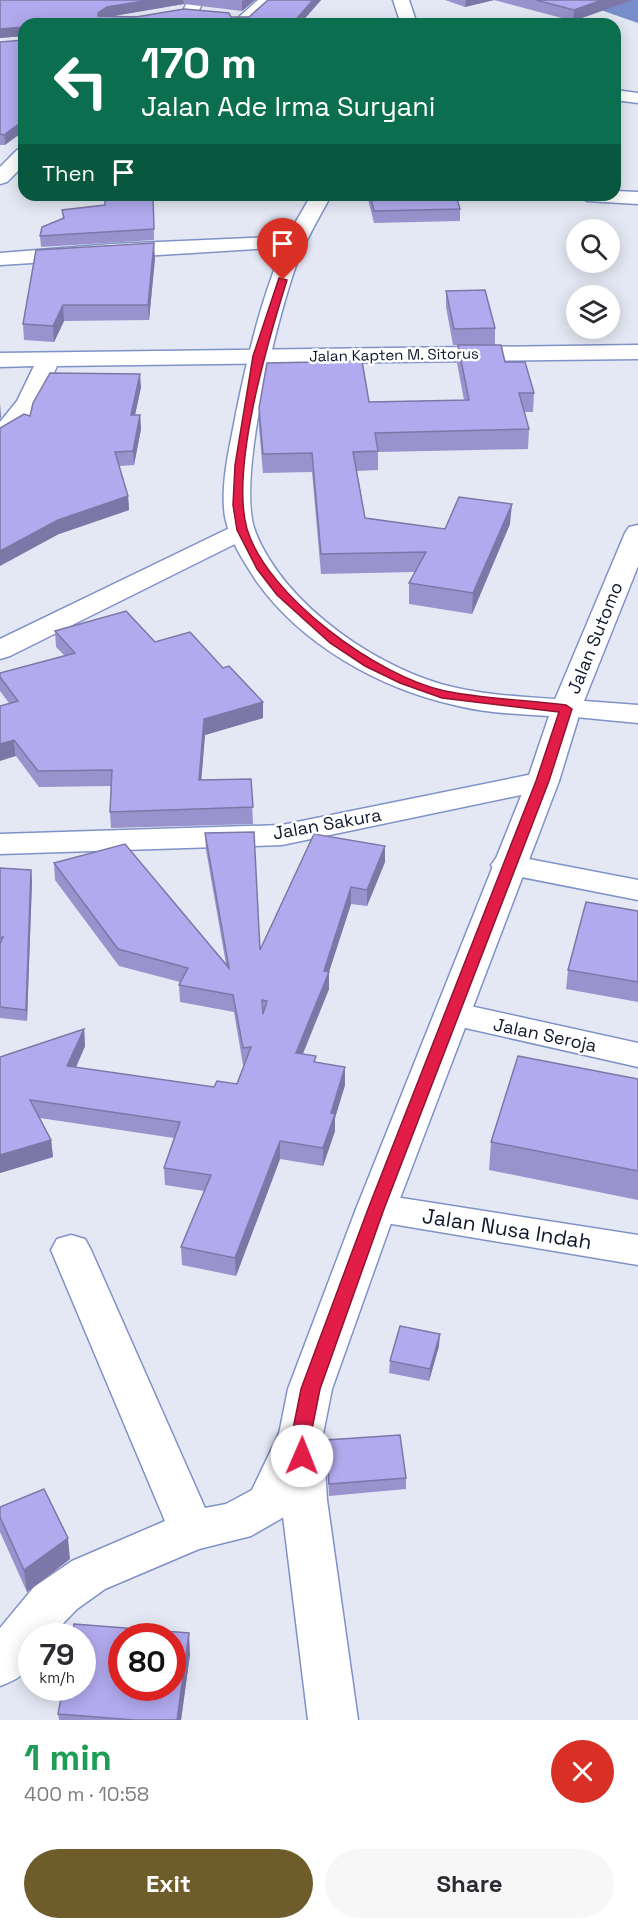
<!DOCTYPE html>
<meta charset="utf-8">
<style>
:root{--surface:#fff;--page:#f7f7f7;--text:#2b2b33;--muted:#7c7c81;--accent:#6e5c2b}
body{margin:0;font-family:"Space Grotesk",sans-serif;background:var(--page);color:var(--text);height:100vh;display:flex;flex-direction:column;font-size:22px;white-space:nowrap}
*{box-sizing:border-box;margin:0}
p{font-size:20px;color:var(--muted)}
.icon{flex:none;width:33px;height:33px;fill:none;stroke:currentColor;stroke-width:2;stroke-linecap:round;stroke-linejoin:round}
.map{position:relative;height:1720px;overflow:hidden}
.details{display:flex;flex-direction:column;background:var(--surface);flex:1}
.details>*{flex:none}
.top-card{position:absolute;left:18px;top:18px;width:603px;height:183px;border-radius:18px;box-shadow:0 3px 15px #0003;background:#0b6e4f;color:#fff;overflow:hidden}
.fabs{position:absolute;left:566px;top:219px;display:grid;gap:12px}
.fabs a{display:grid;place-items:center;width:54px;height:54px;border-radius:50%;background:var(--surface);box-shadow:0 3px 15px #0003;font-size:30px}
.speed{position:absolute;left:18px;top:1623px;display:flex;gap:12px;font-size:30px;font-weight:700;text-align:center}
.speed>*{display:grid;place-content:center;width:78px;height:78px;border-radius:50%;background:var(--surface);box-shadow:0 3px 15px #0003;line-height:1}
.speed small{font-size:15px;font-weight:400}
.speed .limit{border:9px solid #d22;background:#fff;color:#111}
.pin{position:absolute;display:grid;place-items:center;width:51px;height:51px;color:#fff;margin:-62px -26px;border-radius:50% 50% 50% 0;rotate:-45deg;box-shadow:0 0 6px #0007}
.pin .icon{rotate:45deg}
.me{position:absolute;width:66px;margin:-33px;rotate:1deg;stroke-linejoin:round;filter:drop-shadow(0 0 4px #0008)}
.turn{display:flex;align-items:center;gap:21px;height:126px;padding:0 24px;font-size:27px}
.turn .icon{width:78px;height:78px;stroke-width:2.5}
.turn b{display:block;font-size:42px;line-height:51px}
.then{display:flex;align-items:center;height:57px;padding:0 24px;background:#0003;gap:12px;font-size:22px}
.round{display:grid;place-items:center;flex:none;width:63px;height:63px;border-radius:32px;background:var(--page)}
.summary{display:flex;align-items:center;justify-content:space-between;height:102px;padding:0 24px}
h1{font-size:36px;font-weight:600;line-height:45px;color:#1e9e55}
.primary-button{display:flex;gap:12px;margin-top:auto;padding:12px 24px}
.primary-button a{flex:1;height:69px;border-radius:36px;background:var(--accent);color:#fff;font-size:24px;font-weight:600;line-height:69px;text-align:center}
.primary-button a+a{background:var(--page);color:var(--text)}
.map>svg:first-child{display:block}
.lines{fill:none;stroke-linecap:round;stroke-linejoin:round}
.river{fill:#788dcb;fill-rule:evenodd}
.street-casing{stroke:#7f92c8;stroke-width:3}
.secondary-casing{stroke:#7f92c8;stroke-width:3}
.highway-casing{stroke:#7f92c8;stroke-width:3}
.street{fill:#fff;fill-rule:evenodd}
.secondary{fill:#fff;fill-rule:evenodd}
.highway{fill:#fff;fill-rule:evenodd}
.wall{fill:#9992cd}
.shaded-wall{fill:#7d77a7}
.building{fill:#b2aaee;stroke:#7d77a7;stroke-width:1.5;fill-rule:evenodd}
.route{fill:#e11d48;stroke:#92132f;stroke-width:1.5}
.labels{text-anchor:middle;stroke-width:5;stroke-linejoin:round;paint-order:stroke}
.far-street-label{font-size:15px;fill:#11172b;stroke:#fff}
.street-label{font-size:18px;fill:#11172b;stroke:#fff}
.near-street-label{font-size:21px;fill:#11172b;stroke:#fff}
</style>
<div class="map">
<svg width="638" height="1720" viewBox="0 0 638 1720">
<rect width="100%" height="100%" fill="#e4e8f4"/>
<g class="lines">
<path class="river" d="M590,0H638V23L595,8Z"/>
<g class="street-casing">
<g id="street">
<path d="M188,0H204L197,14H185L183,11Z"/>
<path d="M258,0H276L249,24H231Z"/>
<path d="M615,90L638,93V103L615,100Z"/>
<path d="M24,148V165L7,182L0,184V167L17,150Z"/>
<path d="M615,191L638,192V204L587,201L577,195H615Z"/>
<path d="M295,236L302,238L305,242L302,246L0,265V253L113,244Z"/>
<path d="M638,345V359L57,366C45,393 32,432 0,440V422L17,401L34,366L0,367V353Z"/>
<path d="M242,522L251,524L255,530L251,536L10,656L0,659V639Z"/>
<path d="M543,772L554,774L559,781L554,788L282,845L0,854V834L282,825Z"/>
<path d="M508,855L638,880V900L496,872L491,865L496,858Z"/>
<path d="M452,1002L638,1043V1067L439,1022L434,1014L439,1006Z"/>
<path d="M376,1194L638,1235V1265L362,1219L356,1209L362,1199Z"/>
<path d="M71,1235L85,1239L91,1250L205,1508L226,1504L252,1490L283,1425L299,1420L315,1425L321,1438L284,1517L251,1536L199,1549L105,1589L77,1609L51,1636H32C32,1667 30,1675 0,1686V1628L34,1587L72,1561L165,1521L51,1250L57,1239Z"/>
</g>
</g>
<g class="secondary-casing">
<path id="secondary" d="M638,525V566L584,701L638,705V723L555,715L551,709L625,533L629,527Z"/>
</g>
<g class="highway-casing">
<g id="highway">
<path d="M393,0H409L417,24H401Z"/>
<path d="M311,195H331C320,217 307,237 298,260C278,314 236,479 255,531C284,606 382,672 457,688C493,696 530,697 566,700L577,703L581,709L559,781L396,1209L332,1389L323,1434L327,1500L358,1720H308L281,1500L279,1434L288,1389L356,1209L527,781L549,716C517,714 485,713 454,705C379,688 302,645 257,582C244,562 230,541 225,517C220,483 230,447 236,413C248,355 261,298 285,243C292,226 303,211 311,195Z"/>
</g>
</g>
<use href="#street" class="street"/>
<use href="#secondary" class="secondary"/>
<use href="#highway" class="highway"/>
</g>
<g class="wall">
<path d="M0,0H255L242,11L184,4L111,16L231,17H249L268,0H321L300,24H24V36L0,38Z"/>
<path d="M445,0H633L573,21L494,0L465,7Z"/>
<path d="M0,42L5,145H0Z"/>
<path d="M103,195H153L154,240L41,247L40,236L63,219L62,210L105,205V195Z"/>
<path d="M367,195H456L460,209V221L374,223Z"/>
<path d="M155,258L149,320L64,321L54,342L24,340L23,324Z"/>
<path d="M446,291L495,328V345H453L446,307Z"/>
<path d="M458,345L505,362L534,393L533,412H524L529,429L528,449L378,452V470L357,471L365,518L445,529L510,524L472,614L409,604V583L415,572L321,574L312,472L263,473L259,427V408L369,402L464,400L457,363Z"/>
<path d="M141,387L135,415H140L141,429L134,465L119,466L128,496L129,510L59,534L30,416Z"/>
<path d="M55,631L155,642L223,668L263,702V718L205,735L201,780L251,779L253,824L111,828L110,812L111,786L39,787L16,756L9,703L0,691V673L65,656L56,647Z"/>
<path d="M205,833L260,950L385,862L367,906L351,904L329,972V989L303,1054L316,1062L345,1067V1085L335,1118V1131L323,1166L280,1159L236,1276L182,1265L181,1247L204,1191L165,1185L164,1168L174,1138L40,1118L51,1140L53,1157L0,1173V1057L84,1029L85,1046L76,1068L214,1087L237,1084L244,1065H243L234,1012L180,1002L179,985L180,982L119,966L55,880L54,863L226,964L206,850Z"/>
<path d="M0,868L32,881L27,1021L0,1018Z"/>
<path d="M638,911V1002L566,989L568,970Z"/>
<path d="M638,1079V1200L489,1170L491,1142Z"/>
<path d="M439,1346L429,1381L389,1373L390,1361Z"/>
<path d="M326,1440L406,1478V1489L329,1496Z"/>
<path d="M0,1507L70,1559L27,1592L0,1532Z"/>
<path d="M190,1654L181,1720H59L58,1714Z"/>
</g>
<g class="shaded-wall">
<path d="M150,0H183L184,4L108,17L98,24V13L107,7Z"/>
<path d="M244,0H255L242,11V1Z"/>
<path d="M313,0H321L300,24H292Z"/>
<path d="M466,0H494L465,7Z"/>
<path d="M602,0H633L573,21L574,10Z"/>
<path d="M24,27V36L0,38V29Z"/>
<path d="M24,120V131L5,145L4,135Z"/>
<path d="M154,243L155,258L149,320L148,305Z"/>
<path d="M63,305L64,321L54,342L53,326Z"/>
<path d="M140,374L141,387L132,429L131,415Z"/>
<path d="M0,403L1,417L0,419Z"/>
<path d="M140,415L141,429L134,465L133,451Z"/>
<path d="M128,496L129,510L59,534L0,566V551L58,520Z"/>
<path d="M512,504L510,524L472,614L473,593Z"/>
<path d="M263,702V718L205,735L200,796L199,780L204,719Z"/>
<path d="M14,740L16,756L0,761V744Z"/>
<path d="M385,846V862L367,906V890Z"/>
<path d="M31,870L32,881L27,1021L26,1010Z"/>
<path d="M351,887V904L327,978L329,972V989L296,1070V1053Z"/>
<path d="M84,1029L85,1046L68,1084L67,1066Z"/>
<path d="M345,1067V1085L335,1118V1131L323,1166V1148L331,1113Z"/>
<path d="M51,1140L53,1157L0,1173V1155Z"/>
<path d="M280,1141V1159L236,1276L235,1258Z"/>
<path d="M440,1334L439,1346L429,1381L430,1369Z"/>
<path d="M68,1538L70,1559L27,1592L24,1570Z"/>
<path d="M189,1633L190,1654L181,1720H177Z"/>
</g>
<g class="building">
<path d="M0,0H150L107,7L98,13V16L136,17L184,9L229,13L231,17H249L268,0H313L292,24H24V27L0,29Z"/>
<path d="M536,0H602L574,10Z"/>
<path d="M24,40V120L4,135L0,134V42Z"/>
<path d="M105,195H153L154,229L40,236L42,227L64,218L62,210L105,205Z"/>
<path d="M370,195H456L460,209L374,211Z"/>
<path d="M154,243L148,305H63L53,326L23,324L36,250Z"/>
<path d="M485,290L495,328L454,329L446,291Z"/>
<path d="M458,345H501L505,362H525L534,393H519L529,429L375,433L378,451L353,452L365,518L445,529L459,497L512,504L473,593L409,583L426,552L321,554L312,453L263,454L259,408L267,363L362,361L369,402L469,400Z"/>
<path d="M50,373L140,374L131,415H140L133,451L115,452L128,496L58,520L0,551V428L24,414L30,416L33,403Z"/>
<path d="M126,611L155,642L190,632L223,668L229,666L263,702L204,719L199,780L251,779L253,807L110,812L112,770L38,771L14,740L0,744V706L18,701L0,677V673L75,653L55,631Z"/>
<path d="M254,832L260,950L314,834L385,846L367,890L351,887L324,971L329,972L296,1053L316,1056L314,1062L345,1067L331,1113L335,1114L323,1148L280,1141L235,1258L181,1247L211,1175L164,1168L180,1122L30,1100L51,1140L0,1155V1057L84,1029L67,1066L214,1087L217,1081L237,1084L251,1047L243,1048L233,995L179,985L188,968L118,949L54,863L125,844L229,968L205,833ZM262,1000L267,1001L263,1014Z"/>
<path d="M0,868L31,870L26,1010L0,1007V944L3,937L0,938Z"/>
<path d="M586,902L638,911V982L568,970Z"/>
<path d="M518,1056L638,1079V1171L491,1142Z"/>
<path d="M400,1326L440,1334L430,1369L390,1361Z"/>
<path d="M400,1435L406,1478L329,1484L326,1440Z"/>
<path d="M44,1489L68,1538L24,1570L0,1517V1507Z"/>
<path d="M74,1624L189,1633L177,1720H135L58,1714L63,1688H82V1636H72ZM122,1636H172V1688H122Z"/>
</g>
<path class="route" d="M279,278L287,280C268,341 230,468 247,529C267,596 378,677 445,691C484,699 526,700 566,705L572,709L549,781L384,1209L320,1389L311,1434L312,1456L309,1461L302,1464L296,1461L292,1434L301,1389L368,1209L536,781L559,712L442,698L400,683L365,666L330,643L277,595L257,569L237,530L233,505L235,465L253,356Z"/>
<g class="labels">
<g class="far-street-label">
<text transform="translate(394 355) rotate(-1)" y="5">Jalan Kapten M. Sitorus</text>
</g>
<g class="street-label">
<text transform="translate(595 638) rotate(-68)" y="6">Jalan Sutomo</text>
<text transform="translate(327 824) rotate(-10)" y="6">Jalan Sakura</text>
<text transform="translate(545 1035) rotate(12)" y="6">Jalan Seroja</text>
</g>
<g class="near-street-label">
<text transform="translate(507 1229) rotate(9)" y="7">Jalan Nusa Indah</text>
</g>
</g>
</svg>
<div class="fabs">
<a><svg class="icon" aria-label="search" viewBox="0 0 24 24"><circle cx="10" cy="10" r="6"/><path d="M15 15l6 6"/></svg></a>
<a><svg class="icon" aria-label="layers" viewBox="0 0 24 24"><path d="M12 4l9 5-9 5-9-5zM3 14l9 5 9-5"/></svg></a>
</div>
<div class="speed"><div>79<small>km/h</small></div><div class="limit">80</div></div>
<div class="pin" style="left:283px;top:280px;background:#d93025"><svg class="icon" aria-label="arrive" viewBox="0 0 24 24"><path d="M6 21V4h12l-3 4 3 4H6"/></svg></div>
<svg class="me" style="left:302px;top:1456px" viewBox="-20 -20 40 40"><circle r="19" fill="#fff"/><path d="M0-13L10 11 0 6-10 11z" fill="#e11d48"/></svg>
<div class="top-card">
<div class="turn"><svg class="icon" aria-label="left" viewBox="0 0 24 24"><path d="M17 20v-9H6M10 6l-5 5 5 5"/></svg><div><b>170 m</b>Jalan Ade Irma Suryani</div></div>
<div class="then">Then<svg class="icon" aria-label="arrive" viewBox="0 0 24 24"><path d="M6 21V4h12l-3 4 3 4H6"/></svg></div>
</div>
</div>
<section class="details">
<div class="summary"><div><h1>1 min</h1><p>400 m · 10:58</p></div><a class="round" style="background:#d93025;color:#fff"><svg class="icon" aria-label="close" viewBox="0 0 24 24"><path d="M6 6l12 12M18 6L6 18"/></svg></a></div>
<div class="primary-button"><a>Exit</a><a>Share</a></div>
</section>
